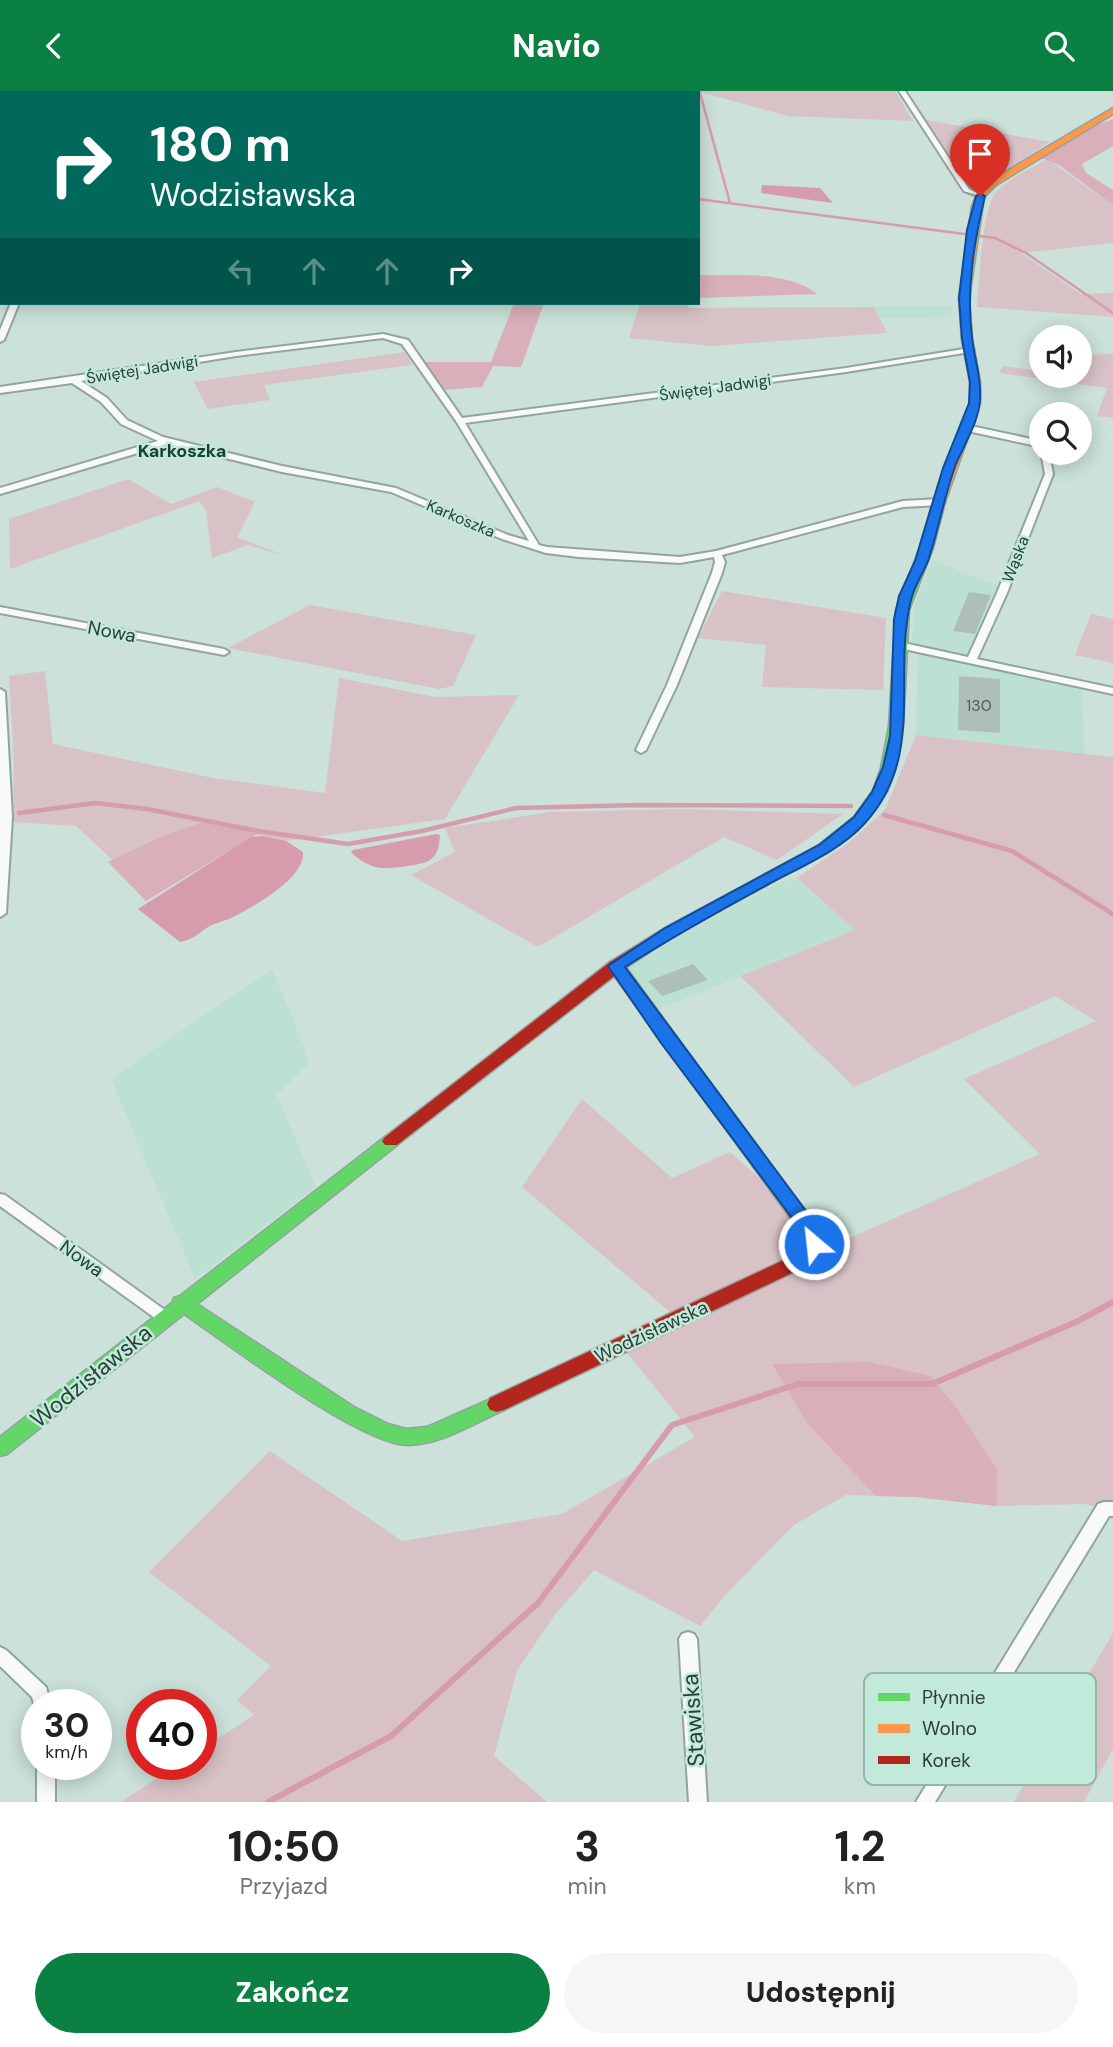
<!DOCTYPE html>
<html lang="pl">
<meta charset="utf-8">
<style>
:root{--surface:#fff;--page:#f6f6f6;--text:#222;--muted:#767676;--accent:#0b8043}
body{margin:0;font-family:"DM Sans",sans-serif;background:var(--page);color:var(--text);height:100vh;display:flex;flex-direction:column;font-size:26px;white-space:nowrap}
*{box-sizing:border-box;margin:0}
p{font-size:23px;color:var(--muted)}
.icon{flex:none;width:38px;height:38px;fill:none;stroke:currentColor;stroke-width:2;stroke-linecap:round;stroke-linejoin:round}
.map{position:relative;height:1711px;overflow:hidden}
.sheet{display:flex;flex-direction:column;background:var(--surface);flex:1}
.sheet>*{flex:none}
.guide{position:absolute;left:0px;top:0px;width:700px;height:214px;box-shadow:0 4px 18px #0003;background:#00695c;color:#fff;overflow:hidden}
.fabs{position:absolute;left:1029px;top:234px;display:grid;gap:14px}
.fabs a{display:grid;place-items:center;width:63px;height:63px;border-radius:50%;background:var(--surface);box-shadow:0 4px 18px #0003;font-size:35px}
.speed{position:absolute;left:21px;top:1598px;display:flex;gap:14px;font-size:35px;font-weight:700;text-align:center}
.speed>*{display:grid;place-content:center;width:91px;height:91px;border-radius:50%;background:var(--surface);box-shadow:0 4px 18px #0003;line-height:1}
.speed small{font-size:18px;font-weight:400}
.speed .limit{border:10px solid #d22;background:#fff;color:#111}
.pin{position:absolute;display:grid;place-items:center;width:60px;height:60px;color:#fff;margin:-72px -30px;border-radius:50% 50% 50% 0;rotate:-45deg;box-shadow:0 0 7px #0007}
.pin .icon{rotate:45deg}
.me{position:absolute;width:77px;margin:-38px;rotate:332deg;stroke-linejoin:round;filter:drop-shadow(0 0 5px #0008)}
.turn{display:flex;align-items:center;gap:24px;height:147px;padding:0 35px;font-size:32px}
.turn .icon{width:91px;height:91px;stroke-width:2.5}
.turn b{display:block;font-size:49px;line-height:60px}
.lanes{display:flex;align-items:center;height:66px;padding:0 35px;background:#0003;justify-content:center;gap:35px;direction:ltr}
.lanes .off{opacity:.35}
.eta{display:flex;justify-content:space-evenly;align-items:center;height:119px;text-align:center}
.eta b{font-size:42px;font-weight:800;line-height:49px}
.action{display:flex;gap:14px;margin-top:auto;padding:14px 35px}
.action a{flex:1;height:80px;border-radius:42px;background:var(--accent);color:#fff;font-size:28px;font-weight:800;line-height:80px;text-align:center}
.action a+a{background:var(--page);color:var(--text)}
header{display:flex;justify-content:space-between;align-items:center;height:91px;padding:0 35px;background:var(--accent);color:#fff;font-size:32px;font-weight:800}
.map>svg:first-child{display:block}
.built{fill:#bce1d3}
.green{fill:#d8c2c6}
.forest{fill:#d9b0ba}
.water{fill:#d69cab}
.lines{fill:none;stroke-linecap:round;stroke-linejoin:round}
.stream-far2{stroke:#d69cab;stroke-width:2.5}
.stream-far1{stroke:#d69cab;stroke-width:4.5}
.stream{stroke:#d69cab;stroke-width:6}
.building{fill:#aebfb9}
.street-casing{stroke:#93a49e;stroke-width:4}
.fast-casing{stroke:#93a49e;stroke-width:3}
.slow-casing{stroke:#93a49e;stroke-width:3}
.jam-casing{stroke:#93a49e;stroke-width:3}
.street{fill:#f7faf9;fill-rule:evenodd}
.fast{fill:#63d668;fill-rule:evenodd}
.slow{fill:#ff974d;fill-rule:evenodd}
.jam{fill:#b3261e;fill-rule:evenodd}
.route{fill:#1a73e8;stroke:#114b97;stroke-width:2}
.labels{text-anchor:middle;stroke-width:5;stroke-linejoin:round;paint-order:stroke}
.far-street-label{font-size:16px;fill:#2d3d37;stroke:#c2eadb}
.number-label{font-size:16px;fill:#4d5e58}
.far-neighbourhood-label{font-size:18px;font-weight:bold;fill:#1a3e32;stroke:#c2eadb}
.street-label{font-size:19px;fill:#2d3d37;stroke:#c2eadb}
.near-street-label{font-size:23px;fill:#2d3d37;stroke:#c2eadb}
.key{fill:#c2eadb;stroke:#95b6aa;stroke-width:2}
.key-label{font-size:19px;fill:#2d3d37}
</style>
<header><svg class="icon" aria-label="back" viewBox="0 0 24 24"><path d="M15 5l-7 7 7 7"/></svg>Navio<svg class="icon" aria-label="search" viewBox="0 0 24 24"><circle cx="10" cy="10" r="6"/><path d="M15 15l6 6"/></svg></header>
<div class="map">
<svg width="1113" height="1711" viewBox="0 0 1113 1711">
<rect width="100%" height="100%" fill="#cbe1d9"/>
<g class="built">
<path d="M952,215V225L880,228L874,216Z"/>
<path d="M932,469L1001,496L969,566L922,558L912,553L914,516Z"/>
<path d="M918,562L1081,596L1085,663L916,644Z"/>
<path d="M797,787L856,839L654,920L628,883V876L698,834L778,792Z"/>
<path d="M272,878L304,955L308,973L277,1004L316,1096L195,1188L111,988Z"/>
</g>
<g class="green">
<path d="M696,0H895L913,30L788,25Z"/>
<path d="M926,29L1050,51L973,99L956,82Z"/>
<path d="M1047,68L1113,114V152L1021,162L1081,203L1113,202V226L977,216C979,192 982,118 996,101C1009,87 1031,78 1047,68Z"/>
<path d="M640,212H689L688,217L874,216L887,242L711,255L629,247Z"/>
<path d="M405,261L412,274L264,294L270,309L208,318L194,291Z"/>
<path d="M1113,263V327L1097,325L1107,297L999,282L1003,275L1041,280V285H1080V264Z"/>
<path d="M128,388L171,413L217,396L255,411L237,446L288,466L248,454L212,467L206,419L199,410L10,478L9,428Z"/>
<path d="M722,500L886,527L883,599L762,596L766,554L698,547Z"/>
<path d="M310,514L476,544L453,595L439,598L228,557Z"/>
<path d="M1091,523L1113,528V572L1075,564Z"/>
<path d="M45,580L53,653L213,687L325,702L339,587L435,606L519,604L445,728L286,750L202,733L117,773L76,735L13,731L14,671L9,585Z"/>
<path d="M916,644L1113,666V1418L1083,1413L997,1415L916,1406L846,1404L794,1434L727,1502L700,1535L594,1479L554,1525L517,1579L494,1665L547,1711H121L179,1673H201V1659L254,1624L237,1609L271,1575L149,1481L270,1360L402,1450L562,1423L695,1346L625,1259L683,1232L522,1096L582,1008L672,1087L730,1061L834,1154L1040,1063L964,988L1096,930L1055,905L854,996L740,885L855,839L797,787L850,751L885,719Z"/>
<path d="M683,718L843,723L777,769L724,746L538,856L411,784L455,761L445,737L551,721Z"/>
<path d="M1113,1542V1658L1084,1711H1014Z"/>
</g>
<g class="forest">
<path d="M1113,28V55L1082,73L1086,82L1113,99V114L1059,74L1041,67L1097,34Z"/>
<path d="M698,184C734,185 788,179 817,203L698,207Z"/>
<path d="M514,212H544L521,276L493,275L482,296L444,299L424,271H491Z"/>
<path d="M203,731L259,742L146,810L108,771L165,744Z"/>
<path d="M869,1271L931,1285L958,1319L997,1378V1415L916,1406L876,1405L807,1332L772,1273Z"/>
</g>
<g class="water">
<path d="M762,94L820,97L833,112L761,102Z"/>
<path d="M436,743L440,744C439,754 439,763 430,769C424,774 389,778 381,777C371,776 358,769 351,761L353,759Z"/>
<path d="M262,745L286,750L303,761C305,788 254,815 233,826C225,830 215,832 208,836C198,843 192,849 180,851L138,818L251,746Z"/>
</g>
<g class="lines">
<g class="stream-far2">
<path d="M694,0L700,2L730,112"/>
<path d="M698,108L995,147L1026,162L1113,222"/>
</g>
<g class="stream-far1">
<path d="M19,722L95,712L147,718L258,740L348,753L422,740L516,717L640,714L851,715"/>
<path d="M884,724L1012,760L1113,823"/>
</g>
<path class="stream" d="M268,1711L391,1645L538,1512L672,1334L798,1293H932L1078,1230L1113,1211"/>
</g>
<g class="building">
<path d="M969,501L991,504L975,543L953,540Z"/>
<path d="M959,585L1000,588V642L958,639Z"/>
<path d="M693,873L708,889L662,905L648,890Z"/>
</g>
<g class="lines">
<g class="street-casing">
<g id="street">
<path d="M9,0H15L16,2H10Z"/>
<path d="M239,0H245L238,2Z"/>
<path d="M313,0H323L310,2Z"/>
<path d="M899,0H905L969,98L982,104V106L964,100Z"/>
<path d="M0,112H2L0,117Z"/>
<path d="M11,212H19L4,249L0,251V239Z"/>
<path d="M383,243L408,249L462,327L846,277L970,257L974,259L970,261L846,281L465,332L539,454L547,456L680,466L716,460L903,410L940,408L945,411L940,414L903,416L722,464L725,471L722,482L677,594L646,659L641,662L636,659L667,594L712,482L715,471L714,466L680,472L579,466L546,462L502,448L391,401L282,381L168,353L0,403V397L158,350L121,333L101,311L72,292L0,302V296L236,261ZM383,247L402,253L456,330L529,450L508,444L396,397L282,375L163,346L127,329L107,307L81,290L236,265Z"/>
<path d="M966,334L1041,350V356L963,339L962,337Z"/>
<path d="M1041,361L1049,362L1053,383L1007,502L977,568L1113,597V603L899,557L894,554L899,551L968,566L997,502L1045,383Z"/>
<path d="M0,516L224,558L229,561L224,564L0,522Z"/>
<path d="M0,598L5,601L12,726L6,822L0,826Z"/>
<path d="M0,1103L5,1104L169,1222L171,1226L169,1230L164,1232L159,1230L0,1115Z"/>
<path d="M1104,1411H1113V1425H1109L935,1711H916L1098,1413Z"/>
<path d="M688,1541L694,1543L697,1548L707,1711H689L679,1548L682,1543Z"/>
<path d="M0,1556L6,1559L46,1596L51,1614H37L36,1620L32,1606L0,1575Z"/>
<rect x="37" y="1673" width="18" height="38"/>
</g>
</g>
<g class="fast-casing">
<g id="fast">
<path d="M939,407L945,411L933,457L909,519L903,635L895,677L887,700L880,704L873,700L881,677L889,635L896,519L920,457L933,411Z"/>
<path d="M616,870L622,871L768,1071L771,1075L768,1079H756L610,879L608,875L610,871Z"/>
<path d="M391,1044L397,1046L400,1050L397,1054L197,1213L354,1316L388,1333L406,1338L427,1336L497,1305L504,1307L507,1313L504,1319C474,1332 443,1353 409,1354C362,1355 228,1253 184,1223L7,1363L0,1365V1346L172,1212L174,1207L180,1205L385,1046Z"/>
</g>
</g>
<g class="slow-casing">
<path id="slow" d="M1113,17V23L996,94L984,106L969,207L972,248L980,291V312L945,411L939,415L935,413L933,411L970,312V291L962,248L959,207L972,115L977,103L990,90Z"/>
</g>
<g class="jam-casing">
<g id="jam">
<path d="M880,696L887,700L864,732L829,760L677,843L622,879L397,1054H385L382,1050L385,1046L610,871L665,837L819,754L854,726L875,697Z"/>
<path d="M762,1069L768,1071L820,1141L823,1153L815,1171L504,1319L497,1321L490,1319L487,1313L490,1307L801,1161L805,1153L802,1143L753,1075L756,1071Z"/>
</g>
</g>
<use href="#street" class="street"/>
<use href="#fast" class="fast"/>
<use href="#slow" class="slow"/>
<use href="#jam" class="jam"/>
</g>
<path class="route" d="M980,102L985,105C974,151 966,199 972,246C974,267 982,287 980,309C979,330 964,354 956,373C944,405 939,438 928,470C923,483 914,495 911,509C892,586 926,665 865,732C840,760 800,776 767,794C719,820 671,847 625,876L818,1136L824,1153L821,1157H808L795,1131L661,952L608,875L665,837L819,754L854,726L872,701L883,676L890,645L894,528L899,505L915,470L943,377L969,312L970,291L962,248L959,207L967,139L976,105Z"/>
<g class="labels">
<g class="far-street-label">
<text transform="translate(142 278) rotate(-9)" y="6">Świętej Jadwigi</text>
<text transform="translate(715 296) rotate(-8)" y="6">Świętej Jadwigi</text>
<text transform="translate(461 427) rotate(23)" y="6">Karkoszka</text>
<text transform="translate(1015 468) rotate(-69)" y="6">Wąska</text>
</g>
<g class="number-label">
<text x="979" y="620">130</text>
</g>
<g class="far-neighbourhood-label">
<text x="182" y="366">Karkoszka</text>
</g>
<g class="street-label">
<text transform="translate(112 540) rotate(11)" y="7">Nowa</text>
<text transform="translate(82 1167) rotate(36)" y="7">Nowa</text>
<text transform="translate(651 1240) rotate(-25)" y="7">Wodzisławska</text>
</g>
<g class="near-street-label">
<text transform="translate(91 1285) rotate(-39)" y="8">Wodzisławska</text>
<text transform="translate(693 1629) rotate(-94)" y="8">Stawiska</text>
</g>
</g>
<rect x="864" y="1582" width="232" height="112" rx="10" class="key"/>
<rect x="878" y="1602" width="32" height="8" fill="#63d668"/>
<rect x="878" y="1633" width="32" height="9" fill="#ff974d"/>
<rect x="878" y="1665" width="32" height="8" fill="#b3261e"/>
<g class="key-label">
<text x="922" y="1613">Płynnie</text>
<text x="922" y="1644">Wolno</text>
<text x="922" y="1676">Korek</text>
</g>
</svg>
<div class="fabs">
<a><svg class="icon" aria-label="sound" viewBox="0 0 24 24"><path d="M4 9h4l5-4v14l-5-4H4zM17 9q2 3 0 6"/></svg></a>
<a><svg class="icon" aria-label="search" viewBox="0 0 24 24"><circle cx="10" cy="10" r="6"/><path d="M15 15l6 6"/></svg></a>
</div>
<div class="speed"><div>30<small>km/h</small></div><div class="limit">40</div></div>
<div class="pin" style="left:980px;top:105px;background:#d93025"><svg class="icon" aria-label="arrive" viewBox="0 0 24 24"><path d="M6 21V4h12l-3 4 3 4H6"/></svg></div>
<svg class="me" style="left:814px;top:1153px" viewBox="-20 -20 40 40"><circle r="17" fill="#1a73e8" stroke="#fff" stroke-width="3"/><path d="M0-11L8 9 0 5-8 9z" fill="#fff"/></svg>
<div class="guide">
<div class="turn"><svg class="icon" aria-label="right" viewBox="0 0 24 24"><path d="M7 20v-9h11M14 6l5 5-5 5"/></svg><div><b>180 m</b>Wodzisławska</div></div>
<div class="lanes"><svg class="icon off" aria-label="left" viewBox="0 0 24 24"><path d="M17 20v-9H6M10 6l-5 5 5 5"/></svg><svg class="icon off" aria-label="ahead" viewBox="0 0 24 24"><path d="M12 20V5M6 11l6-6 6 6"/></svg><svg class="icon off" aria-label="ahead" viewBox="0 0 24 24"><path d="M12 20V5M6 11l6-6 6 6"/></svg><svg class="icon" aria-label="right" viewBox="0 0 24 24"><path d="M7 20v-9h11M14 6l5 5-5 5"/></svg></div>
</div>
</div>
<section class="sheet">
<div class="eta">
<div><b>10:50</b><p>Przyjazd</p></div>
<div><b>3</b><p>min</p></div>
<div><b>1.2</b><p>km</p></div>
</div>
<div class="action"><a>Zakończ</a><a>Udostępnij</a></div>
</section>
